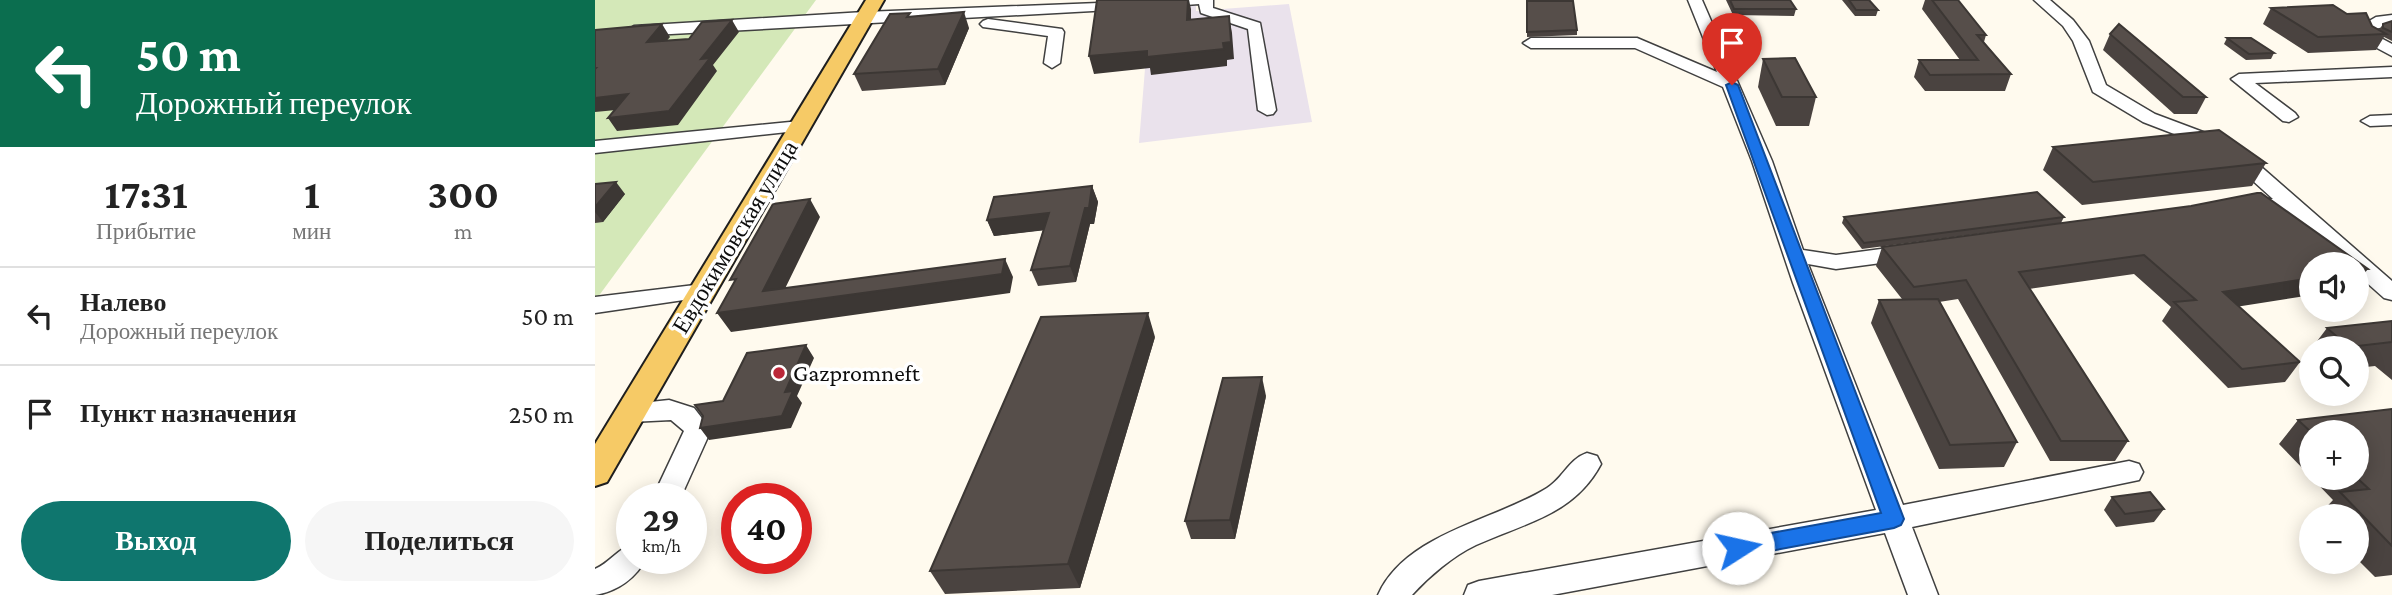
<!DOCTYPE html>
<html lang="ru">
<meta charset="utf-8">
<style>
:root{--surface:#fff;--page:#f6f6f6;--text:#222;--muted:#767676;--line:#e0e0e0;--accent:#0f766e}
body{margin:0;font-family:"Crimson Pro",serif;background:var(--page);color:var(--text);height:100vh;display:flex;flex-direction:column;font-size:26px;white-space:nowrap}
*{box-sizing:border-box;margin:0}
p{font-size:23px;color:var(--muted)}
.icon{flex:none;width:38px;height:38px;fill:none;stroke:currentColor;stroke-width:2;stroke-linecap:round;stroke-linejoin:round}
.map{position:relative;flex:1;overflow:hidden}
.panel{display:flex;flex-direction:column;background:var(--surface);width:595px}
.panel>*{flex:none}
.hud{background:#0b6e4f;color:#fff;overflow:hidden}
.buttons{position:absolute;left:1704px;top:252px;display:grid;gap:14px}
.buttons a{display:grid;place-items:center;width:70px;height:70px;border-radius:50%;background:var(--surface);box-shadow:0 4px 18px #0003;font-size:35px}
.speed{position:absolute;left:21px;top:483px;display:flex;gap:14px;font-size:35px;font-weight:700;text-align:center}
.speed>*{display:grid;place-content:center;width:91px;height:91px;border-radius:50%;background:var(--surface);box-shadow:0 4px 18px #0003;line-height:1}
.speed small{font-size:18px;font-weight:400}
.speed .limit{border:10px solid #d22;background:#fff;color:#111}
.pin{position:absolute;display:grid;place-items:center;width:60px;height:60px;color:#fff;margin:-72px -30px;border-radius:50% 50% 50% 0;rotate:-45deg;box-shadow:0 0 7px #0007}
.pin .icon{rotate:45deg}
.me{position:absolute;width:77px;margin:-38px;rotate:80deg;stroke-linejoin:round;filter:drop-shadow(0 0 5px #0008)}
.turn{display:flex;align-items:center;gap:24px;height:147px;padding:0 21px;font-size:32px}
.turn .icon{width:91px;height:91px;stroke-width:2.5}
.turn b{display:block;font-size:49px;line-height:60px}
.eta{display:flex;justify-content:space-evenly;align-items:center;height:119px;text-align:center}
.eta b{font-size:42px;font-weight:700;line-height:49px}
.primary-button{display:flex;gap:14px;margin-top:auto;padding:14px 21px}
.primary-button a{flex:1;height:80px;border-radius:42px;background:var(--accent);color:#fff;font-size:28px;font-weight:700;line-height:80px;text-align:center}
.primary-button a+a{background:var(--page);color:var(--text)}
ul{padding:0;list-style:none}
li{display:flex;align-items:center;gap:21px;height:98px;padding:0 21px;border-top:2px solid var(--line)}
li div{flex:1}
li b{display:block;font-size:26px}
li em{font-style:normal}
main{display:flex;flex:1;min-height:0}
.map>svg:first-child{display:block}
.industrial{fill:#eae2ec}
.green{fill:#d4e8b8}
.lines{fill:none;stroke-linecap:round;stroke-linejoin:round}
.minor-casing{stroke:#404040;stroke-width:3}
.major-casing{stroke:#1e1e1e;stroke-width:4}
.minor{fill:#fff;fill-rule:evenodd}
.major{fill:#f6ca66;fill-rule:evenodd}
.wall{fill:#4a4340;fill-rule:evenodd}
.shaded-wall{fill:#3c3734}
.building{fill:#564e4a;stroke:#3c3734;stroke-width:2}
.route{fill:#1a73e8;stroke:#114b97;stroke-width:2}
.poi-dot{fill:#bb2738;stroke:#fff;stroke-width:2.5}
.labels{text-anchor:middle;stroke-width:7;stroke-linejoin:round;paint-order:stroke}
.street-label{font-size:24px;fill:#0d0d0d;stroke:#fff}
.poi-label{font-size:24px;fill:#0d0d0d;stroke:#fff;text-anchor:start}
</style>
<main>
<section class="panel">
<div class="hud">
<div class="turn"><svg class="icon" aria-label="left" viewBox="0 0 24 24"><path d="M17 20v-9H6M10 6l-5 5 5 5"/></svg><div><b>50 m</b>Дорожный переулок</div></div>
</div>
<div class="eta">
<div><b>17:31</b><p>Прибытие</p></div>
<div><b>1</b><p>мин</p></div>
<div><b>300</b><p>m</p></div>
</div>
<ul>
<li><svg class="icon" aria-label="left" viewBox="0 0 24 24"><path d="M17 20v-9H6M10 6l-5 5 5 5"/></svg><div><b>Налево</b><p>Дорожный переулок</p></div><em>50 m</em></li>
<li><svg class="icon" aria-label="arrive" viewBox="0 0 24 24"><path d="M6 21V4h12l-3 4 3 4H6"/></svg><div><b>Пункт назначения</b></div><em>250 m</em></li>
</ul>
<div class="primary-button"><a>Выход</a><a>Поделиться</a></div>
</section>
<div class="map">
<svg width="1797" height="595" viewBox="0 0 1797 595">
<rect width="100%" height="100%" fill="#fffaee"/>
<path class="industrial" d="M601,3V11L694,4L717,122L544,143L555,7Z"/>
<path class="green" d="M0,0H221L0,301Z"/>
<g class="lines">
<g class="minor-casing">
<g id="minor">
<path d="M558,0H618V8L665,23L681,110L678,114L672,115L663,110L653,29L606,13L604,4L563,7L558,6L556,3Z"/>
<path d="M1093,0H1107L1177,161L1208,250L1241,255L1316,245L1324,247L1327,252L1324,257L1316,259L1241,269L1213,264L1308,505L1534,461L1544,464L1548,472L1544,480L1317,527L1343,595H1313L1290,533L957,595H869L873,585L884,581L1281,510L1198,283L1157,161L1128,87L1040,48H936L928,43L936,38H1042L1122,72Z"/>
<path d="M1439,0H1455L1478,20L1494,41L1511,85L1560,114L1640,144L1797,281V300L1789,298L1762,274V264H1751L1701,219L1678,211L1647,207L1644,203L1647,199H1678L1626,152L1548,122L1498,92L1478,41L1468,26Z"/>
<path d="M529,2L536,6L534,9L39,36L31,31L39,26L269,12Z"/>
<path d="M1797,15V25L1780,29L1782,36L1797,44V56L1769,41L1764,27L1781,17Z"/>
<path d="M393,19L467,29L469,32L465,63L457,68L449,63L453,36L388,27L385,24L388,21Z"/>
<path d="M1797,67V77L1660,83L1700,113L1703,117L1694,122L1688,121L1636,79L1644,74Z"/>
<path d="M1797,115V125L1775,126L1766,121L1775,116Z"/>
<path d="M205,121L211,122L214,126L211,130L0,153V141Z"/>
<path d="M108,284L116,286L119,291L116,296L0,313V297Z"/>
<path d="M74,400L99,408L116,430L85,499H57L89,431L76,420L36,422L27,419L23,412L27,405Z"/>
<path d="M992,453L1002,456L1006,464C979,515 929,523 881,545C858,556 834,576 817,595H783C811,533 899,521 952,488C968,478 974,459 992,453Z"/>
<path d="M37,544V558H51C42,578 21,592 0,595V569C14,563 22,550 37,544Z"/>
</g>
</g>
<g class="major-casing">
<path id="major" d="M271,0H289L12,482L0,486V444Z"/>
</g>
<use href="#minor" class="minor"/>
<use href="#major" class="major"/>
</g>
<g class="wall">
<path d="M1131,0H1195L1201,9L1199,16L1138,15Z"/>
<path d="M1247,0H1274L1283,10L1281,16H1260Z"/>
<path d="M1330,0H1363L1391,35L1389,42L1416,74L1410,91H1330L1319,77L1324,60H1365L1327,9Z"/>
<path d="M932,1L982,30V35L932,37Z"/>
<path d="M1676,8L1777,26L1784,30L1788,24L1797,21V41L1789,37L1781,50L1713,53L1668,24Z"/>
<path d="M316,17L374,28L350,85L267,91L259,74Z"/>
<path d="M1515,34L1611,97L1602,114H1579L1508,50Z"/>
<path d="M1632,38L1679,53L1676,59L1651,60L1629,44Z"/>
<path d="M1168,59L1221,97L1214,126H1181L1163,87Z"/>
<path d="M1458,147L1671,163L1657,186L1487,205L1448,170Z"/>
<path d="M0,184L30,194L8,222L0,223Z"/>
<path d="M497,186L503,202L499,224H495L481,282L443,286L436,270L448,230L399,236L392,220Z"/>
<path d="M1596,206L1644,307L1705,362L1690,382L1633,388L1567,321L1576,307L1539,274L1434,289L1533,441L1520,461H1455L1363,299L1344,302L1422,442L1409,467L1344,469L1276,323L1284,300L1307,299L1281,266L1287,247Z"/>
<path d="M1249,217H1469L1466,223L1267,249L1247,223Z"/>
<path d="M1797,321V380L1780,366L1762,368V348H1717L1732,328Z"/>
<path d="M560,337L485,588L350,594L335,571Z"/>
<path d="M671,396L640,539H596L590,521Z"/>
<path d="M1797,409V575L1780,577L1762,559V516H1723L1738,500L1684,444L1703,420ZM1717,432L1762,478H1717Z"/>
<path d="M1517,497L1569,509L1559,522L1521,527L1509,510Z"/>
</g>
<g class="shaded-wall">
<path d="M593,0H594L596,9V38L592,20Z"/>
<path d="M369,12L374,28L350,85L343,69Z"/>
<path d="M634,16L637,33L639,59L632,60V66L556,75L555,68L499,74L494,56L628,43Z"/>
<path d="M137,20L144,32L118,65L122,71L83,125L22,131L13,118Z"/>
<path d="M67,24L75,37L60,55L52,42Z"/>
<path d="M33,94L42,108L0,112V98Z"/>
<path d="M21,182L30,194L8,222L0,212V207Z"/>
<path d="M497,186L503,202L499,224H495L481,282L475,266L490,208Z"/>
<path d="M215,199L225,217L182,305L410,259L418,277L415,293L136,332L122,313Z"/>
<path d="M454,213L460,229L399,236L392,220Z"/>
<path d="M1773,269L1762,282V270Z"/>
<path d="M1717,278V295L1615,311L1628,292Z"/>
<path d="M553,313L560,337L485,588L473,564Z"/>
<path d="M211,345L219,358L202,396L207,403L196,428L114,440L105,428L190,392Z"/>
<path d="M667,377L671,396L640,539L635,520Z"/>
</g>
<g class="building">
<path d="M502,0H593L592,20L634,16L636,42L628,43L629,49L552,57V51L494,56Z"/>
<path d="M1135,0H1195L1201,9H1139Z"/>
<path d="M1254,0H1274L1283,10H1261Z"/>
<path d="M1337,0H1363L1391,35H1382L1416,74L1335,75L1324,60H1383Z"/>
<path d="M932,1H978L982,30L932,32Z"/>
<path d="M1738,5L1752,14L1771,13L1777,26L1791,34L1723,37L1676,8Z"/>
<path d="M369,12L343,69L259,74L295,14L315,13L312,17Z"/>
<path d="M137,20L106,59L115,58L74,111L13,118L33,94L0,98V69L1,68H0V30L67,24L52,42L94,39L107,22Z"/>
<path d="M1797,21V32L1788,28V24Z"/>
<path d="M1524,24L1611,97H1588L1515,34Z"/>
<path d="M1632,38H1656L1679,53L1654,54Z"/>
<path d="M1200,58L1221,97H1187L1168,59Z"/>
<path d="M1624,130L1671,163L1498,182L1458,147Z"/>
<path d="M21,182L0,207V184Z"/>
<path d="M497,186L494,208H490L475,266L436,270L454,213L392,220L399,197Z"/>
<path d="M1442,192L1469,217L1269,243L1249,217Z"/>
<path d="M1662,193H1666L1773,269L1762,270V264H1717V278L1628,292L1705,362L1647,369L1579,302L1601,300L1549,255L1424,272L1533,441H1466L1371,280L1319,287L1287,247L1596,206Z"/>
<path d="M215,199L168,291L410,259L407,274L122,313L141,279L135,280L178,204Z"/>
<path d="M1343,299L1422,442L1355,445L1284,300Z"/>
<path d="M553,313L473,564L335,571L446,317Z"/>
<path d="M1797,321V342L1754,347L1732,328Z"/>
<path d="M211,345L190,392L198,391L187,416L105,428L108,416L100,405L128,401L152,353Z"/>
<path d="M667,377L635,520L590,521L628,378Z"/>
<path d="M1797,409V546L1745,492L1774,489L1762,478V432H1717V433L1703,420Z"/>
<path d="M1555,492L1569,509L1530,514L1517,497Z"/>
</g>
<path class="route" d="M1137,82L1143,85L1309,519L1306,525L1299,528L1143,557L1136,554L1133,548L1136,542L1143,539L1286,513L1131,85Z"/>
<circle class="poi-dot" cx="184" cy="373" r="7"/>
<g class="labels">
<g class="street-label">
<text transform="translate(140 237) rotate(-59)" y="8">Евдокимовская улица</text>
</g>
<g class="poi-label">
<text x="198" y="381">Gazpromneft</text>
</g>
</g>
</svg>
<div class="buttons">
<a><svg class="icon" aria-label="sound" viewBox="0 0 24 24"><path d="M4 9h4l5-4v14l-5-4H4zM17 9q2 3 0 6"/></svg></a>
<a><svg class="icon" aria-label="search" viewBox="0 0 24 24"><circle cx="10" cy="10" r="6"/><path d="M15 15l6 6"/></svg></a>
<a>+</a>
<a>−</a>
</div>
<div class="speed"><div>29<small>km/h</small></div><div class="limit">40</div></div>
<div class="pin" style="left:1137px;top:85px;background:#d93025"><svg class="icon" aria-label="arrive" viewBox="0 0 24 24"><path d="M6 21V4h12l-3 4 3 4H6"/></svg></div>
<svg class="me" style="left:1143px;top:548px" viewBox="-20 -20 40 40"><circle r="19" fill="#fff"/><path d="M0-13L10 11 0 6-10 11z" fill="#1a73e8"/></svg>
</div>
</main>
